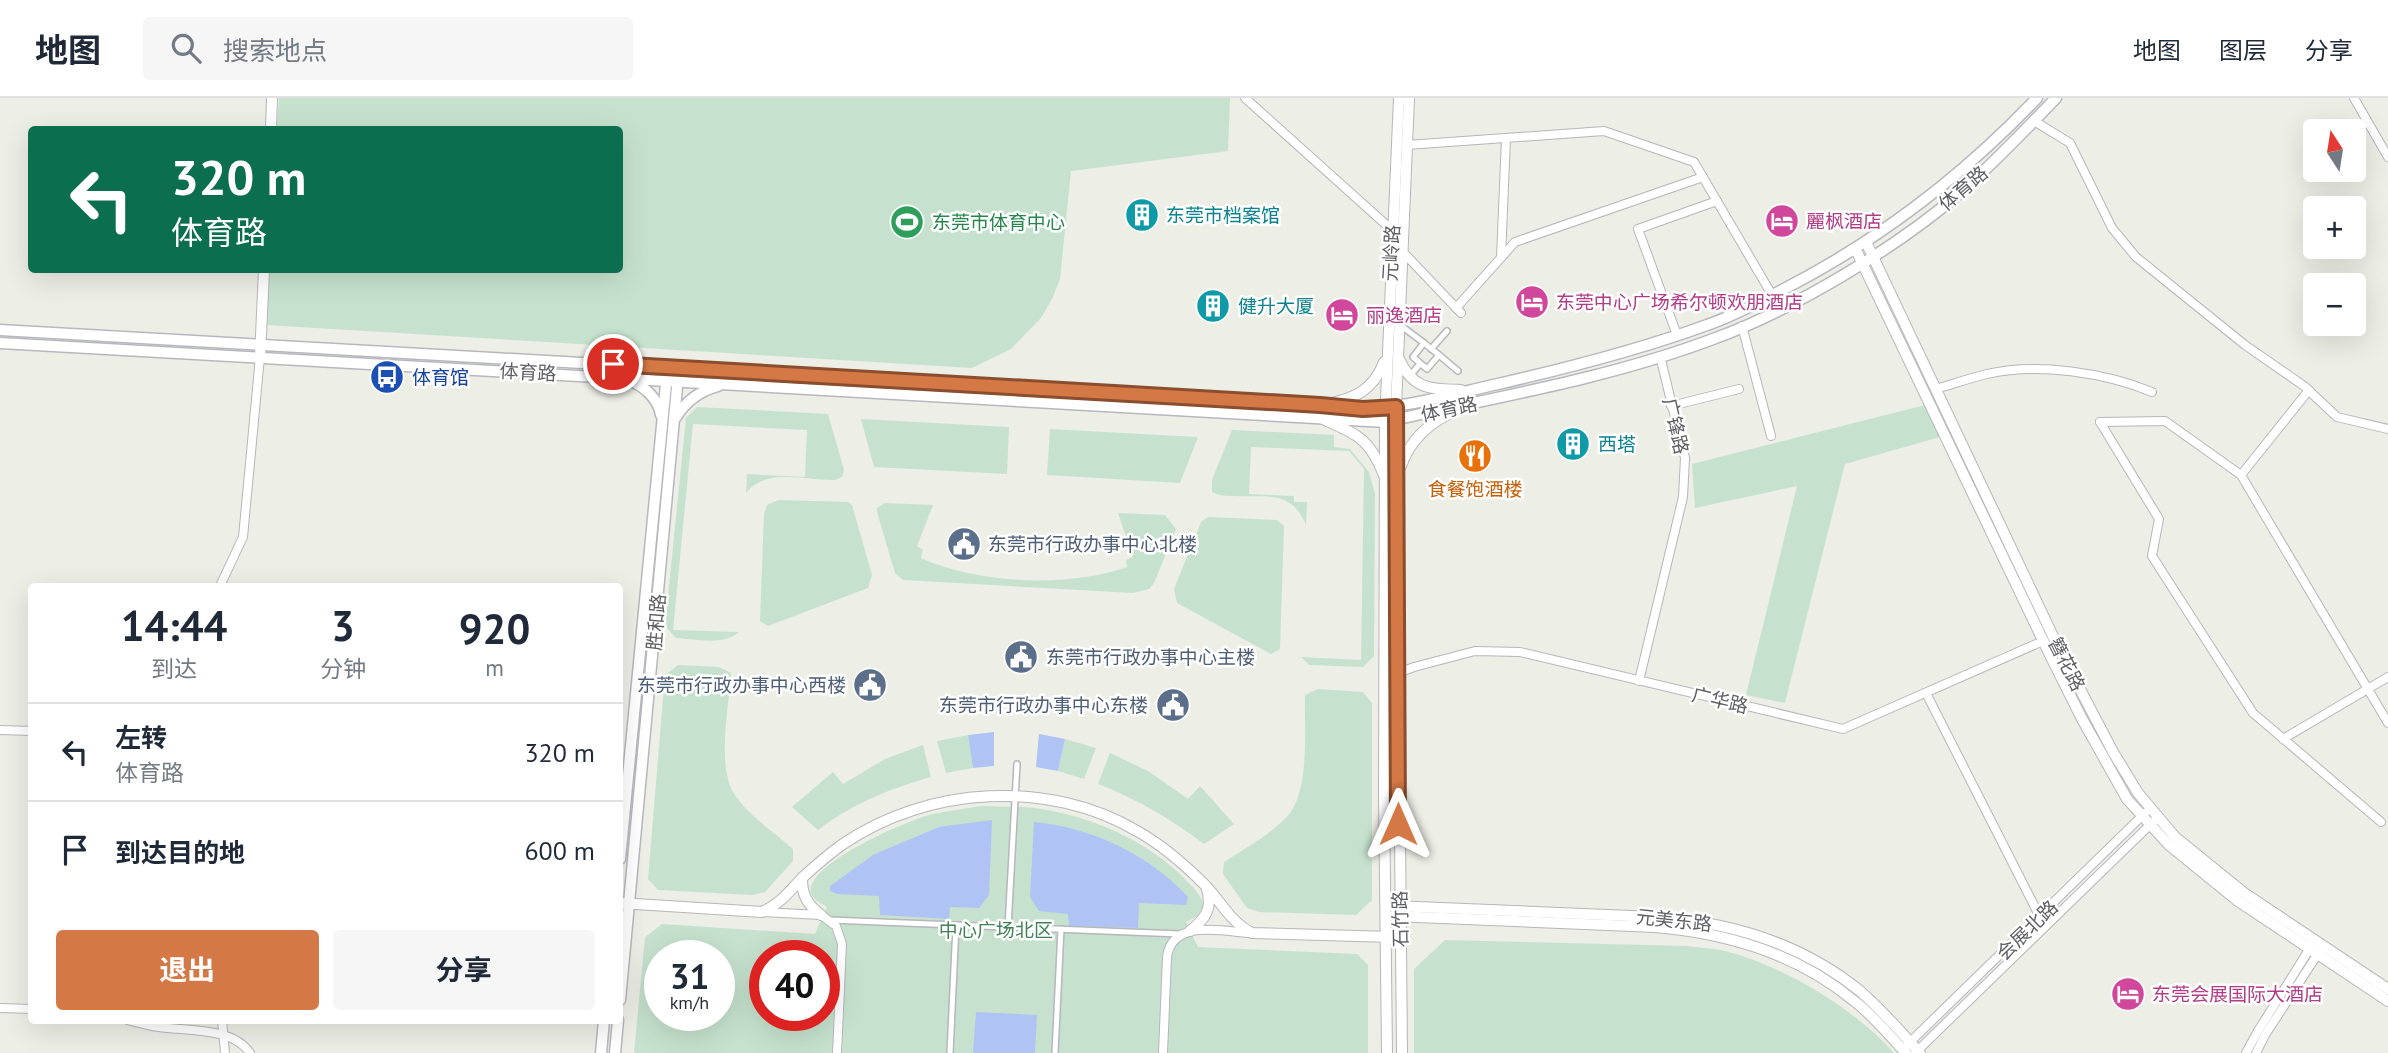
<!DOCTYPE html>
<html lang="zh">
<meta charset="utf-8">
<style>
:root{--surface:#fff;--page:#f6f6f7;--text:#1f2937;--muted:#747a83;--line:#e0e1e3;--accent:#d47846}
body{margin:0;font-family:"PT Sans","Noto Sans SC",sans-serif;background:var(--page);color:var(--text);height:100vh;display:flex;flex-direction:column;font-size:26px;white-space:nowrap}
*{box-sizing:border-box;margin:0}
p{font-size:23px;color:var(--muted)}
.icon{flex:none;width:38px;height:38px;fill:none;stroke:currentColor;stroke-width:2;stroke-linecap:round;stroke-linejoin:round}
.map{position:relative;flex:1;overflow:hidden}
.details{position:absolute;left:28px;top:485px;width:595px;height:441px;display:flex;flex-direction:column;background:var(--surface);border-radius:7px;box-shadow:0 7px 28px #0002}
.details>*{flex:none}
.guide{position:absolute;left:28px;top:28px;width:595px;height:147px;border-radius:7px;box-shadow:0 7px 28px #0002;background:#0b6e4f;color:#fff;overflow:hidden}
.needle{width:46px;rotate:348deg}
.fabs{position:absolute;left:2303px;top:21px;display:grid;gap:14px}
.fabs a{display:grid;place-items:center;width:63px;height:63px;border-radius:7px;background:var(--surface);box-shadow:0 7px 28px #0002;font-size:35px}
.speed{position:absolute;left:644px;top:842px;display:flex;gap:14px;font-size:35px;font-weight:700;text-align:center}
.speed>*{display:grid;place-content:center;width:91px;height:91px;border-radius:50%;background:var(--surface);box-shadow:0 7px 28px #0002;line-height:1}
.speed small{font-size:18px;font-weight:400}
.speed .limit{border:10px solid #d22;background:#fff;color:#111}
.pin{position:absolute;display:grid;place-items:center;width:60px;height:60px;color:#fff;margin:-30px;border:4px solid #fff;border-radius:50%;box-shadow:0 2px 7px #0007}
.me{position:absolute;width:77px;margin:-38px;rotate:0deg;stroke-linejoin:round;filter:drop-shadow(0 0 5px #0008)}
.turn{display:flex;align-items:center;gap:24px;height:147px;padding:0 28px;font-size:32px}
.turn .icon{width:91px;height:91px;stroke-width:2.5}
.turn b{display:block;font-size:49px;line-height:60px}
.eta{display:flex;justify-content:space-evenly;align-items:center;height:119px;text-align:center}
.eta b{font-size:42px;font-weight:700;line-height:49px}
.cta{display:flex;gap:14px;margin-top:auto;padding:14px 28px}
.cta a{flex:1;height:80px;border-radius:7px;background:var(--accent);color:#fff;font-size:28px;font-weight:700;line-height:80px;text-align:center}
.cta a+a{background:var(--page);color:var(--text)}
ul{padding:0;list-style:none}
li{display:flex;align-items:center;gap:21px;height:98px;padding:0 28px;border-top:2px solid var(--line)}
li div{flex:1}
li b{display:block;font-size:26px}
li em{font-style:normal}
header{display:flex;align-items:center;gap:42px;box-sizing:border-box;height:98px;padding:0 35px;background:var(--surface);border-bottom:2px solid var(--line)}
header strong{font-size:33px}
nav{display:flex;gap:38px;margin-inline-start:auto;font-size:24px}
.search{width:490px;height:63px;background:var(--page);display:flex;align-items:center;gap:18px;box-sizing:border-box;padding:0 24px;border-radius:7px;color:var(--muted);font-size:26px}
.map>svg:first-child{display:block}
.green{fill:#c6e2ce;fill-rule:evenodd}
.water{fill:#afc3f5}
.lines{fill:none;stroke-linecap:round;stroke-linejoin:round}
.pedestrian-casing{stroke:#b6b6bb;stroke-width:8}
.minor-casing{stroke:#b6b6bb;stroke-width:10}
.tertiary-casing{stroke:#b6b6bb;stroke-width:12}
.secondary-casing{stroke:#b7b8be;stroke-width:13}
.pedestrian{stroke:#fff;stroke-width:5}
.minor{stroke:#fff;stroke-width:8}
.tertiary{stroke:#fff;stroke-width:10}
.secondary{stroke:#fff;stroke-width:10}
.route-casing{stroke:#8a4e2e;stroke-width:18}
.route{stroke:#d47846;stroke-width:12}
.labels{text-anchor:middle;stroke-width:5;stroke-linejoin:round;paint-order:stroke}
.street-label{font-size:19px;fill:#5e5f64;stroke:#fff}
.culture-label{font-size:19px;fill:#0d838f;stroke:#fff;text-anchor:start}
.hotel-label{font-size:19px;fill:#b23c85;stroke:#fff;text-anchor:start}
.leisure-label{font-size:19px;fill:#27864d;stroke:#fff;text-anchor:start}
.transit-label{font-size:19px;fill:#164399;stroke:#fff;text-anchor:start}
.food-label{font-size:19px;fill:#c56008;stroke:#fff}
.service-label{font-size:19px;fill:#4e5e75;stroke:#fff;text-anchor:start}
.park-label{font-size:19px;fill:#408155;stroke:#fff}
</style>
<header>
<strong>地图</strong>
<div class="search"><svg class="icon" aria-label="search" viewBox="0 0 24 24"><circle cx="10" cy="10" r="6"/><path d="M15 15l6 6"/></svg>搜索地点</div>
<nav><a>地图</a><a>图层</a><a>分享</a></nav>
</header>
<div class="map">
<svg width="2388" height="955" viewBox="0 0 2388 955">
<rect width="100%" height="100%" fill="#edeee6"/>
<g class="green">
<path d="M279,0H1230L1228,53L1071,73L1060,181L1052,201L1041,220L1011,251L972,270L266,227L269,172H620V32L277,31Z"/>
<path d="M1925,307L1940,339L1845,366L1785,605L1746,597L1797,388L1695,410L1692,366Z"/>
<path d="M697,309L828,316L844,372L842,379L835,382C806,383 766,369 746,395L747,376L805,379L807,332L693,326L673,532L739,534C723,548 696,541 676,540L665,528L686,320Z"/>
<path d="M861,321L1009,329L1007,376L874,369Z"/>
<path d="M1050,331L1198,339L1180,385L1047,377Z"/>
<path d="M1232,332L1334,337V349L1350,351L1369,374L1375,396L1374,558L1363,569L1309,567L1301,559L1361,562L1364,371L1349,353L1251,349L1249,396L1294,398V404H1307L1306,427C1291,391 1267,400 1234,398C1226,398 1219,398 1212,394V382Z"/>
<path d="M778,402L848,404L852,407L872,477L868,490L768,528L760,523L764,416L767,407Z"/>
<path d="M885,405L933,407L917,448L923,452L921,460C978,486 1068,490 1127,469L1126,462L1133,459L1118,415L1165,417L1176,431L1154,485L1149,491L1133,495L903,482L895,475L877,414V410Z"/>
<path d="M1208,419L1277,422L1284,428L1280,551L1271,556L1177,505L1174,491L1201,424Z"/>
<path d="M678,567L719,569L731,575C729,609 717,665 733,694C745,715 775,735 793,751V763L765,794L752,797L658,792L648,781L665,577Z"/>
<path d="M1318,591L1363,594L1372,605V802L1356,817L1259,814L1247,810L1223,776L1224,764C1244,751 1276,733 1290,715C1310,687 1304,630 1305,597Z"/>
<path d="M968,637L973,670L946,675L937,643Z"/>
<path d="M1065,641L1096,650L1084,681L1058,673Z"/>
<path d="M923,647L931,679C889,691 852,706 818,732L792,709L833,674L843,686L885,661Z"/>
<path d="M1110,655L1148,673L1188,701L1200,688L1234,726L1204,746C1171,721 1137,701 1098,686Z"/>
<path d="M982,708C1002,709 1022,708 1041,711C1093,719 1148,743 1185,781C1193,790 1204,798 1204,812L1200,817L1186,824L1198,849L1357,856L1368,867V955H634L645,839L662,826L815,836L827,809C821,805 813,802 811,795C804,767 906,723 929,717C946,713 964,711 982,708ZM660,858H719V917H660ZM765,858H824V917H765Z"/>
<path d="M1445,842L1688,848C1700,850 1713,850 1725,853C1784,868 1854,910 1894,955H1414V871Z"/>
</g>
<g class="water">
<path d="M994,634V668L973,670L968,637Z"/>
<path d="M1039,636L1065,641L1058,673L1036,669Z"/>
<path d="M992,722L989,797L979,810L950,809L949,821L880,817L879,798L837,796L830,793V788L873,757L894,748L939,729Z"/>
<path d="M1034,724C1091,729 1150,757 1188,799L1186,807L1139,805L1138,830L1069,828L1068,816L1039,813L1030,799Z"/>
<path d="M976,914L1037,917L1035,955H973Z"/>
</g>
<g class="lines">
<g class="pedestrian-casing">
<g id="pedestrian">
<path d="M1404,230L1424,245"/>
<path d="M1424,245L1439,257L1427,271L1413,259Z"/>
<path d="M1431,251L1447,233"/>
<path d="M1439,257L1458,273"/>
<path d="M1413,274L1420,266"/>
<path d="M830,822L1180,836"/>
<path d="M1008,829L1017,666"/>
<path d="M950,955L956,827"/>
<path d="M1055,955L1061,831"/>
</g>
</g>
<g class="minor-casing">
<g id="minor">
<path d="M1245,0L1392,132"/>
<path d="M2354,0L2388,59"/>
<path d="M2034,23L2070,45L2112,130L2136,159L2245,247L2304,288L2337,319L2388,331"/>
<path d="M1407,47L1604,33L1694,64L1772,197"/>
<path d="M1402,153L1461,215"/>
<path d="M1501,159L1506,40"/>
<path d="M1456,210L1515,144L1703,79"/>
<path d="M1742,228L1771,338"/>
<path d="M1677,237L1638,131L1717,103"/>
<path d="M1936,291C1953,286 1970,280 1987,276C2037,264 2106,275 2152,294"/>
<path d="M1671,308L1739,291"/>
<path d="M2100,324L2159,421L2152,458L2253,615L2381,724"/>
<path d="M2100,324L2165,323L2241,377L2388,625"/>
<path d="M2241,377L2309,292"/>
<path d="M220,488L243,439L260,259"/>
<path d="M1385,580L1414,569L1475,553L1520,554L1843,631L2043,543"/>
<path d="M1639,583L1683,399L1685,360L1660,258"/>
<path d="M1926,595L2040,819"/>
<path d="M0,632L32,633"/>
<path d="M2283,641L2388,579"/>
<path d="M762,814L821,817L836,828L842,846L837,955"/>
<path d="M0,910L32,911"/>
<path d="M127,922C138,924 148,928 159,929C187,933 233,929 250,955"/>
<path d="M222,922L225,955"/>
<path d="M1906,948L2145,715"/>
<path d="M1163,955L1167,859C1172,821 1221,833 1249,835"/>
<path d="M1915,955L2154,723"/>
<path d="M2246,955L2258,933L2312,847"/>
<path d="M2256,955L2265,937L2321,851"/>
</g>
</g>
<g class="tertiary-casing">
<g id="tertiary">
<path d="M271,32L272,0"/>
<path d="M1866,144L2059,551L2113,654L2138,695L2175,739L2244,795L2388,891"/>
<path d="M1856,152L2049,555L2082,621L2127,701L2168,746L2238,803L2388,903"/>
<path d="M260,259L264,172"/>
<path d="M1399,261C1413,292 1431,291 1461,292"/>
<path d="M1327,306C1355,301 1374,291 1384,264"/>
<path d="M1323,321C1358,337 1369,340 1384,377"/>
<path d="M1401,368C1411,339 1432,322 1460,311"/>
<path d="M802,781C802,798 808,807 821,817"/>
<path d="M620,805L762,814C780,806 789,794 802,780C815,768 829,756 843,746C928,688 1049,681 1137,733C1162,747 1184,766 1204,786C1220,802 1231,825 1252,835L1392,839"/>
<path d="M1393,808L1655,819C1730,824 1801,845 1860,893C1882,912 1901,934 1920,955"/>
<path d="M1393,818L1655,829C1727,835 1796,855 1853,902C1873,917 1889,937 1906,955"/>
<path d="M1190,833C1205,821 1213,811 1207,791"/>
<path d="M1387,955L1384,698L1385,324L1399,0"/>
<path d="M1402,955L1396,309L1409,0"/>
</g>
</g>
<g class="secondary-casing">
<g id="secondary">
<path d="M0,232L1320,307C1380,319 1439,299 1498,286C1568,270 1639,252 1707,227C1734,218 1759,204 1784,191C1881,141 1962,79 2037,0"/>
<path d="M0,245L1385,324C1495,299 1607,281 1713,241C1793,212 1898,149 1962,93C1995,64 2025,32 2056,0"/>
<path d="M629,282C644,288 658,300 661,317"/>
<path d="M676,319C686,303 699,293 718,288"/>
<path d="M620,761L667,276"/>
<path d="M620,902L678,278"/>
<path d="M601,955L604,922"/>
<path d="M615,955L618,922"/>
</g>
</g>
<use href="#pedestrian" class="pedestrian"/>
<use href="#minor" class="minor"/>
<use href="#tertiary" class="tertiary"/>
<use href="#secondary" class="secondary"/>
</g>
<g class="lines">
<g class="route-casing">
<path id="route" d="M613,266L1320,307L1363,311L1396,309L1398,726"/>
</g>
<use href="#route" class="route"/>
</g>
<defs>
<g id="building-disc" transform="scale(1.75)"><circle r="9.5" fill="#0f9aa8" stroke="#fff"/><path d="M-4-6H4V6H1V3H-1V6H-4ZM-2.5-4.3h1.7v1.8h-1.7ZM.8-4.3h1.7v1.8H.8ZM-2.5-1h1.7V.8h-1.7ZM.8-1h1.7V.8H.8Z" fill="#fff"/></g>
<g id="hotel-disc" transform="scale(1.75)"><circle r="9.5" fill="#d1479c" stroke="#fff"/><path d="M-6-4.5h1.5V1H6V5H4.5V3h-9V5H-6ZM-4 0a1.8 1.8 0 1 1 3.6 0ZM.5 0V-2.5h3Q6-2.5 6 0Z" fill="#fff"/></g>
<g id="stadium-disc" transform="scale(1.75)"><circle r="9.5" fill="#2e9e5b" stroke="#fff"/><path d="M0-5a6.5 5 0 1 0 0 10a6.5 5 0 1 0 0-10ZM-3.5-1.8h7v3.6h-7Z" fill="#fff"/></g>
<g id="bus-disc" transform="scale(1.75)"><circle r="9.5" fill="#1a4fb4" stroke="#fff"/><path d="M-5-6H5V4H4V6H2V4H-2V6H-4V4H-5ZM-3.5-4V0h7V-4ZM-3.5 1.2v1.5H-2V1.2ZM2 1.2v1.5H3.5V1.2Z" fill="#fff"/></g>
<g id="restaurant-disc" transform="scale(1.75)"><circle r="9.5" fill="#e8710a" stroke="#fff"/><path d="M-5-6h1v4h1v-4h1v4h1v-4h1v5L-1.5 .5V6h-2V.5L-5-1ZM5-6V6H3V1.5H1.5Q1.5-4 5-6Z" fill="#fff"/></g>
<g id="civic-disc" transform="scale(1.75)"><circle r="9.5" fill="#5c6f8a" stroke="#fff"/><path d="M-.6-6.5H3V-4.5H.6V-3L4-1V1h2V6H-6V1h2V-1L-.6-3ZM-1.2 2.5V6h2.4V2.5Z" fill="#fff"/></g>
</defs>
<g fill-rule="evenodd">
<use href="#building-disc" x="1142" y="117"/>
<use href="#hotel-disc" x="1782" y="123"/>
<use href="#stadium-disc" x="907" y="124"/>
<use href="#hotel-disc" x="1532" y="204"/>
<use href="#building-disc" x="1213" y="208"/>
<use href="#hotel-disc" x="1342" y="217"/>
<use href="#bus-disc" x="387" y="279"/>
<use href="#building-disc" x="1573" y="346"/>
<use href="#restaurant-disc" x="1475" y="358"/>
<use href="#civic-disc" x="964" y="446"/>
<use href="#civic-disc" x="1021" y="559"/>
<use href="#civic-disc" x="870" y="587"/>
<use href="#civic-disc" x="1173" y="607"/>
<use href="#hotel-disc" x="2128" y="896"/>
</g>
<g class="labels">
<g class="street-label">
<text transform="translate(1963 90) rotate(-40)" y="7">体育路</text>
<text transform="translate(1391 155) rotate(-87)" y="7">元岭路</text>
<text transform="translate(528 274) rotate(3)" y="7">体育路</text>
<text transform="translate(1449 311) rotate(-12)" y="7">体育路</text>
<text transform="translate(1676 328) rotate(77)" y="7">广锋路</text>
<text transform="translate(656 524) rotate(-85)" y="7">胜和路</text>
<text transform="translate(2067 566) rotate(63)" y="7">簪花路</text>
<text transform="translate(1720 602) rotate(13)" y="7">广华路</text>
<text transform="translate(1400 821) rotate(-91)" y="7">石竹路</text>
<text transform="translate(1674 822) rotate(6)" y="7">元美东路</text>
<text transform="translate(2027 832) rotate(-44)" y="7">会展北路</text>
</g>
<g class="culture-label">
<text x="1166" y="124">东莞市档案馆</text>
<text x="1238" y="215">健升大厦</text>
<text x="1598" y="353">西塔</text>
</g>
<g class="hotel-label">
<text x="1806" y="130">麗枫酒店</text>
<text x="1556" y="211">东莞中心广场希尔顿欢朋酒店</text>
<text x="1366" y="224">丽逸酒店</text>
<text x="2152" y="903">东莞会展国际大酒店</text>
</g>
<g class="leisure-label">
<text x="932" y="131">东莞市体育中心</text>
</g>
<g class="transit-label">
<text x="412" y="286">体育馆</text>
</g>
<g class="food-label">
<text x="1475" y="398">食餐饱酒楼</text>
</g>
<g class="service-label">
<text x="988" y="453">东莞市行政办事中心北楼</text>
<text x="1046" y="566">东莞市行政办事中心主楼</text>
<text x="846" y="594" text-anchor="end">东莞市行政办事中心西楼</text>
<text x="1148" y="614" text-anchor="end">东莞市行政办事中心东楼</text>
</g>
<g class="park-label">
<text x="996" y="839">中心广场北区</text>
</g>
</g>
</svg>
<div class="fabs">
<a><svg class="needle" viewBox="-14 -14 28 28"><path d="M0-13l5 13h-10z" fill="#e53935"/><path d="M0 13l5-13h-10z" fill="#747a83"/></svg></a>
<a>+</a>
<a>−</a>
</div>
<div class="speed"><div>31<small>km/h</small></div><div class="limit">40</div></div>
<div class="pin" style="left:613px;top:266px;background:#d93025"><svg class="icon" aria-label="arrive" viewBox="0 0 24 24"><path d="M6 21V4h12l-3 4 3 4H6"/></svg></div>
<svg class="me" style="left:1398px;top:726px" viewBox="-20 -20 40 40"><path d="M0-17L14 15 0 8-14 15z" fill="#d47846" stroke="#fff" stroke-width="4"/></svg>
<div class="guide">
<div class="turn"><svg class="icon" aria-label="left" viewBox="0 0 24 24"><path d="M17 20v-9H6M10 6l-5 5 5 5"/></svg><div><b>320 m</b>体育路</div></div>
</div>
<section class="details">
<div class="eta">
<div><b>14:44</b><p>到达</p></div>
<div><b>3</b><p>分钟</p></div>
<div><b>920</b><p>m</p></div>
</div>
<ul>
<li><svg class="icon" aria-label="left" viewBox="0 0 24 24"><path d="M17 20v-9H6M10 6l-5 5 5 5"/></svg><div><b>左转</b><p>体育路</p></div><em>320 m</em></li>
<li><svg class="icon" aria-label="arrive" viewBox="0 0 24 24"><path d="M6 21V4h12l-3 4 3 4H6"/></svg><div><b>到达目的地</b></div><em>600 m</em></li>
</ul>
<div class="cta"><a>退出</a><a>分享</a></div>
</section>
</div>
